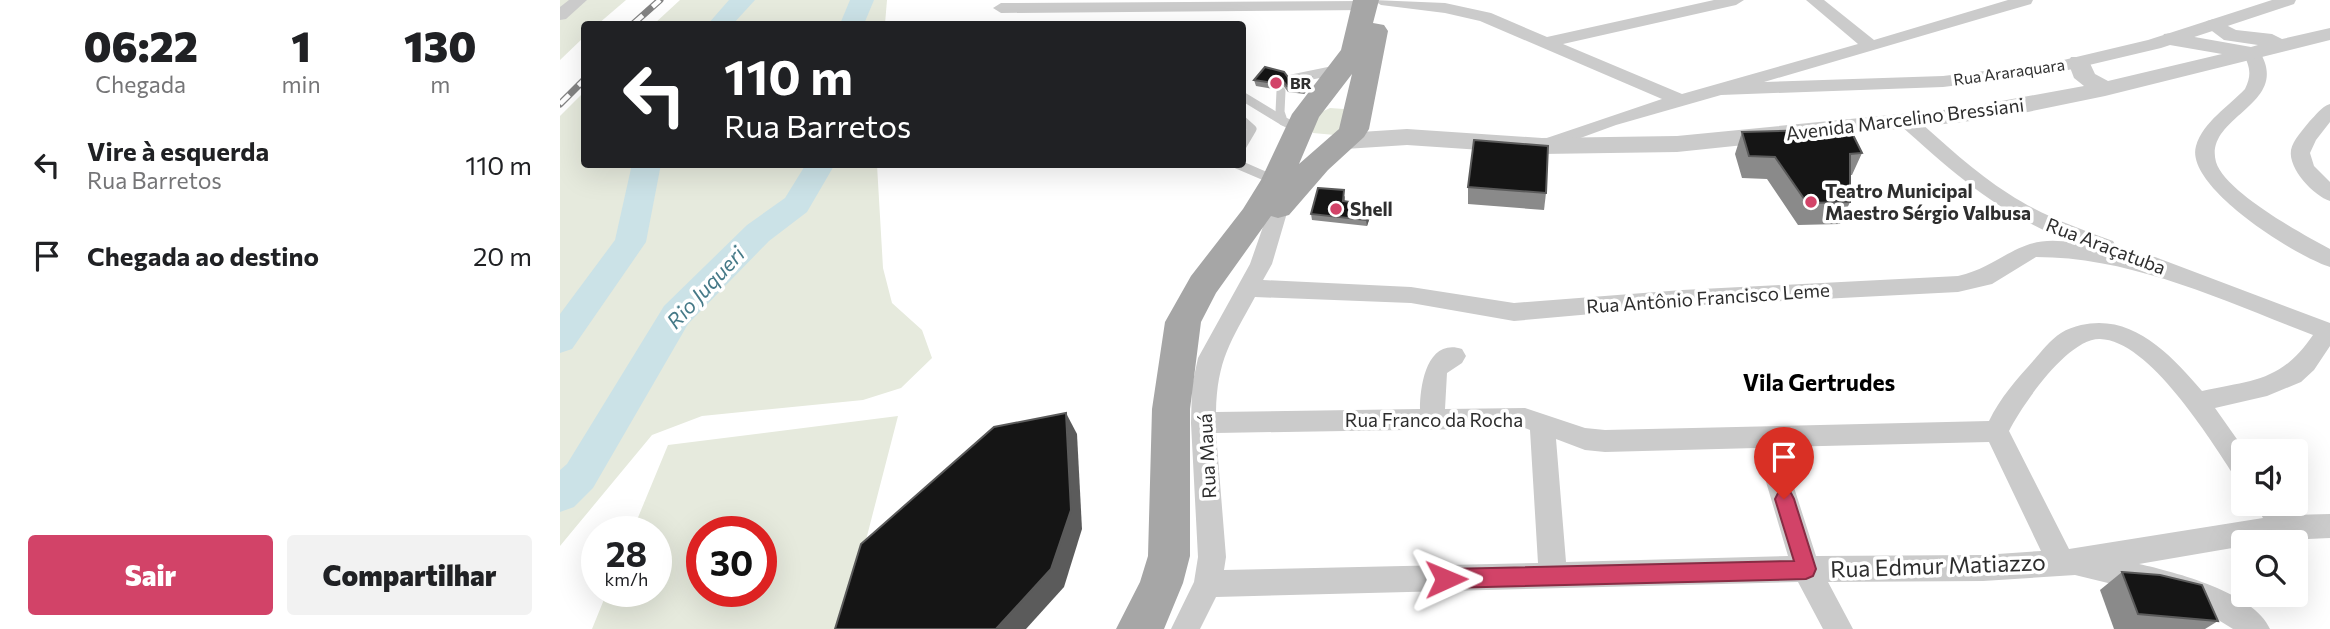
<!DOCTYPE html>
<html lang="pt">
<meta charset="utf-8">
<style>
:root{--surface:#fff;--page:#f2f2f2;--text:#202124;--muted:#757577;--accent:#d24368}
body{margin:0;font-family:Commissioner,sans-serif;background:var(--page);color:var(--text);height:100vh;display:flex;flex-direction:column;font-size:26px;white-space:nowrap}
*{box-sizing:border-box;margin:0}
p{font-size:23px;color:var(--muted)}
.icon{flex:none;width:38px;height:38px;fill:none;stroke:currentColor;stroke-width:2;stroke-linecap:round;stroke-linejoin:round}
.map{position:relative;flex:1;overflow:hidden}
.drawer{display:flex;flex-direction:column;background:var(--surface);width:560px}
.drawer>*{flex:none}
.top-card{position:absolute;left:21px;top:21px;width:665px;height:147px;border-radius:7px;box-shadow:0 7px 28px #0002;background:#202124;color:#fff;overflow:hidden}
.fabs{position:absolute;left:1671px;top:439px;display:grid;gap:14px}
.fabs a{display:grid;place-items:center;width:77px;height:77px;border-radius:7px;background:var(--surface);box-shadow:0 7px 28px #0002;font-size:35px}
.speed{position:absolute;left:21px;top:516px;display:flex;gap:14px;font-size:35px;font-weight:700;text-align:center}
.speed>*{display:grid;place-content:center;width:91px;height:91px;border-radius:50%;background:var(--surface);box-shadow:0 7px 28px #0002;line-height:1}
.speed small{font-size:18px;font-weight:400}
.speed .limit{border:10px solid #d22;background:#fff;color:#111}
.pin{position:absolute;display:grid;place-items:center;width:60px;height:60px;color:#fff;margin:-72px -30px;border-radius:50% 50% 50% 0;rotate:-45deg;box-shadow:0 0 7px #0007}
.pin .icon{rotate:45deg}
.me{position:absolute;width:77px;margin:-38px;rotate:89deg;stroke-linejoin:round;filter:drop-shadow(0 0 5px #0008)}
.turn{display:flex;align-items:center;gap:24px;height:147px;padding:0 28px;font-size:32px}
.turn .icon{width:91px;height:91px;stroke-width:2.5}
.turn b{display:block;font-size:49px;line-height:60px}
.eta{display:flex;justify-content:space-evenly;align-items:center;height:119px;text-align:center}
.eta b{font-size:42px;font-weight:800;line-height:49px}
.button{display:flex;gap:14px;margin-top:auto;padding:14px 28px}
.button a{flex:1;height:80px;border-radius:7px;background:var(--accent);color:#fff;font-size:28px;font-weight:800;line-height:80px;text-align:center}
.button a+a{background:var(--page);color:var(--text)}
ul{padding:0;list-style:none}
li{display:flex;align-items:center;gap:21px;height:91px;padding:0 28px}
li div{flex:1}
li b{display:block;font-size:26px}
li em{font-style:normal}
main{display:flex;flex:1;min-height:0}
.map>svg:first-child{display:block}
.green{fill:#e6eadd;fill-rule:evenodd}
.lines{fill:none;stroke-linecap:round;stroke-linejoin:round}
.river{fill:#cbe2e7;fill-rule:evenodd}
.service{stroke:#cbcbcb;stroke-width:9}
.minor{fill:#cbcbcb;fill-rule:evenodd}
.tertiary{fill:#cbcbcb;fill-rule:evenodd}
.primary{fill:#a6a6a6;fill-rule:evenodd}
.rail-casing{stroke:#838383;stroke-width:7}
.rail{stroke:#fff;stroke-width:4.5;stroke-dasharray:13;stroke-linecap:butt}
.wall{fill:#8a8a8a}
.shaded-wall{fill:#5b5b5b}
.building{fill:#151515;stroke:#5b5b5b;stroke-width:2}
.route{fill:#d24368;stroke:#882c44;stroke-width:2}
.poi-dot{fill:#d24368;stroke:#fff;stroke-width:2.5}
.labels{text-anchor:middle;stroke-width:7;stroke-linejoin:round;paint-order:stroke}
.far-street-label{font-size:16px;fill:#2e2e2e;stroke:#fff}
.far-poi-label{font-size:16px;font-weight:bold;fill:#2e2e2e;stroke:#fff;text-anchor:start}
.street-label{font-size:19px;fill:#2e2e2e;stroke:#fff}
.poi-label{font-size:19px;font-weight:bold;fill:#2e2e2e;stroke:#fff;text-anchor:start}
.water-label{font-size:21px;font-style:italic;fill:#457987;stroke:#fff}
.quarter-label{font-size:23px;font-weight:bold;fill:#000;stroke:#fff}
.near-street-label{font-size:23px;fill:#2e2e2e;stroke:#fff}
</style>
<main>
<section class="drawer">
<div class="eta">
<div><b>06:22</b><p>Chegada</p></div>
<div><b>1</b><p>min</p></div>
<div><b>130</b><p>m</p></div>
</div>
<ul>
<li><svg class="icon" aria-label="left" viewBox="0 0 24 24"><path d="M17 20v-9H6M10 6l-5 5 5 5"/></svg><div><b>Vire à esquerda</b><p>Rua Barretos</p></div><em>110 m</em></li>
<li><svg class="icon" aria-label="arrive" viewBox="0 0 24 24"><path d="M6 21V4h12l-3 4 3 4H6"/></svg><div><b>Chegada ao destino</b></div><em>20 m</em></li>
</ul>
<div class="button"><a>Sair</a><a>Compartilhar</a></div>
</section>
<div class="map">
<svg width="1770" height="629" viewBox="0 0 1770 629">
<rect width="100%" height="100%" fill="#fff"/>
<g class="green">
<path d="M0,0H66L38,24H24V37L0,60Z"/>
<path d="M120,0H327L325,24H94Z"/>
<path d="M24,92V164L317,165L323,268L332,303L362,330L372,358L341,388L303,400L142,416L92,435L0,546V116Z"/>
<path d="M770,108L784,109L791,117L775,135L753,133L751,126L755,115Z"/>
<path d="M338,416L283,629H32L47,592H96V532H72L108,445ZM142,532H201V592H142Z"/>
</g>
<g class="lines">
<g class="river">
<path d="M169,0H195L173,24H148Z"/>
<path d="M290,0H314L304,24H280Z"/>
<path d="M72,164H101L86,242L12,349L0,353V314L55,240Z"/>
<path d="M246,164H275L247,212L209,241L128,324L33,488L14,507L0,512V470L7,464L104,306L187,225L225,198Z"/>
</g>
<g class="service">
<path d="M732,79L776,70"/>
<path d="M721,91L720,112L723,121L739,129"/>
<path d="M682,96L723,121"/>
<path d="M682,120L692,129L682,146"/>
<path d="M677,164L714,180"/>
</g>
<g class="minor">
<path d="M9,0H27L6,19L0,20V7Z"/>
<path d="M813,0L885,3L931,13L987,37L1154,0H1184L1176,5L1003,44L1122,94L1298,44L1246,0H1264L1314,40L1448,0H1473L1471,4L1433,15L1204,82L1383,76L1491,63L1588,40L1712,0H1736L1734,4L1601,48L1491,74L1383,87L1161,95L1056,125L982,152L975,150L972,146L975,142L1102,99L920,21L885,13L821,5Z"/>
<path d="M805,1L813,6L811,10L441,13L433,8L441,3Z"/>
<path d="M1692,48L1698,49C1735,105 1643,115 1656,162C1665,192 1742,234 1770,249V267C1737,257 1624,187 1636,146C1643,122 1669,106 1685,89C1692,75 1690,67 1683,53Z"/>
<path d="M1770,104V122L1756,140L1750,153L1754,166L1770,182V201C1754,196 1728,169 1731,150C1733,140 1743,130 1749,122C1756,115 1761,107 1770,104Z"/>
<path d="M1346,114L1353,116C1384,143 1414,172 1449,194C1481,215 1517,228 1553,241L1556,246L1553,250L1595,257L1770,323V346L1754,370L1741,382L1707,396L1655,408L1686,452H1684V480L1675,477C1650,439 1589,340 1540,339C1508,338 1462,405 1449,431L1509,549L1703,518L1695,504H1723L1731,515L1770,514V538L1684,542V546L1579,564C1615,572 1695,593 1710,629H1673L1647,613L1614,599L1515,575L1423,581L1268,582L1293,629H1263L1238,582L656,597L640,629H611L634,582L638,557L631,423L632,386L638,358L690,264L712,201H726L729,206L712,264L703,280L851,287L954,303L1122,290L1398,276C1446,265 1457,232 1514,243C1439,214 1398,177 1339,124L1337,120ZM1476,257C1573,257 1664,301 1753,335C1721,382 1693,380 1642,391C1611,355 1573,313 1521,325C1514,327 1507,329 1501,333C1490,340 1482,351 1474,360C1457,379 1440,398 1429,421L1045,430L1025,428L965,408L885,409L887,373L902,363L906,356L902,349C867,338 860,385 860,409L656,412C657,360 671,341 695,297L851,303L954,321L1122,306L1398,292L1432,284ZM965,428L970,430L978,563L664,570L666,557L656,433ZM996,439L1025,450L1045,452L1196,448L1228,556L1006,562ZM1429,442L1481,551L1423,555L1256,556L1221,447Z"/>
</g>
<path class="tertiary" d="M1654,19L1676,30L1712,34L1722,39L1770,28V40L1545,96L1453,115L1403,122L1117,152L982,154L847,145L785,149L777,146L773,141L777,136L785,133L847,129L982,138L1117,136L1403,108L1524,86L1514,78L1508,62L1511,57H1527L1535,74L1548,81L1662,54L1604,44L1601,39L1604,34L1612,33L1691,47L1698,45L1664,40L1644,25L1647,21Z"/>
<path class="primary" d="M793,0H819L813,23L824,25L828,31L809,129L804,137L768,170L729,215L718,218L711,216L656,293L641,322L630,409V556L623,583L604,629H556L580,582L588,556L592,409L605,322L631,276L683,209L701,180L732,114L781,50ZM792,74L779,129L739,164L759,117Z"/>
<g class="rail-casing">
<g id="rail">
<path d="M73,24L100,0"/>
<path d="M0,104L24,80"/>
</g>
</g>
<use href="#rail" class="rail"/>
</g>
<g class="wall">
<path d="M705,67L730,80L752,84L744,94L728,92L722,84L714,89L696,86L694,80Z"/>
<path d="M1182,132L1302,153L1292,175H1290V202L1280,224L1238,225L1207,179L1182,178L1175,154Z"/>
<path d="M908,187L986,193L984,210L908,204Z"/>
<path d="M785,196V202L812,211L807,226L752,220L751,214Z"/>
<path d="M1562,572L1658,621L1645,629H1554L1540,590Z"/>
</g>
<g class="shaded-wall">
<path d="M721,78L722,84L714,89L713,83Z"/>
<path d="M751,78L752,84L744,94L743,88Z"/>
<path d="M811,205L812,211L807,226L806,220Z"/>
<path d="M506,413L517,434L522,529L504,587L466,629H436Z"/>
</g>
<g class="building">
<path d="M705,67L724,72L730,80L751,78L743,88L727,86L721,78L713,83L694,80Z"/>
<path d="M1290,129L1302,153L1290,154V202L1247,203L1215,157L1189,156L1182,132Z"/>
<path d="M914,140L988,146L986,193L908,187Z"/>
<path d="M758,188L784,190L783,201L811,205L806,220L751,214Z"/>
<path d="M506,413L511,510L491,569L436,629H275L301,544L434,427Z"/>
<path d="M1562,572L1600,575L1642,585L1658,621L1578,614Z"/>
</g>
<path class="route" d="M1224,491L1231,493L1234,499L1256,569L1253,576L1246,579L886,588L879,585L876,579L879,572L886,569L1234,561L1215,499L1218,493Z"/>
<g class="poi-dot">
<circle cx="716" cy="83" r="7"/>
<circle cx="1251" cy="202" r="7"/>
<circle cx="776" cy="209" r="7"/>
</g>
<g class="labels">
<g class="far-street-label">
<text transform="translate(1449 72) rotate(-8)" y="6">Rua Araraquara</text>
</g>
<g class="far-poi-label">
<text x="730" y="89">BR</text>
</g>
<g class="street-label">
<text transform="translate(1345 119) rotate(-7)" y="7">Avenida Marcelino Bressiani</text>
<text transform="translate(1546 246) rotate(21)" y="7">Rua Araçatuba</text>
<text transform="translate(1148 298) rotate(-4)" y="7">Rua Antônio Francisco Leme</text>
<text x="874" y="427">Rua Franco da Rocha</text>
<text transform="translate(647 456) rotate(-93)" y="7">Rua Mauá</text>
</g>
<g class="poi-label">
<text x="1265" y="198">Teatro Municipal<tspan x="1265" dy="22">Maestro Sérgio Valbusa</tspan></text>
<text x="790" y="216">Shell</text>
</g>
<g class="water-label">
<text transform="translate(146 288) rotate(-47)" y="7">Rio Juqueri</text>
</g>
<g class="quarter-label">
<text x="1259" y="391">Vila Gertrudes</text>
</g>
<g class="near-street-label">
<text transform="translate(1378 566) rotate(-2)" y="8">Rua Edmur Matiazzo</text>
</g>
</g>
</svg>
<div class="fabs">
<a><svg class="icon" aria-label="sound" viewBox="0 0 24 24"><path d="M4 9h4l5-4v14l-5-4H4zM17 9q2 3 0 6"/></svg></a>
<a><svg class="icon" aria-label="search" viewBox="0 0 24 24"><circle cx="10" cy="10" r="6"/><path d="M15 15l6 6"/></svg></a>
</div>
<div class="speed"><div>28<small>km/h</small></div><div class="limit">30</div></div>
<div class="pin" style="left:1224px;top:499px;background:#d93025"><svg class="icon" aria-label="arrive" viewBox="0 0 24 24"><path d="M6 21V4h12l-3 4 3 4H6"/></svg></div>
<svg class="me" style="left:886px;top:579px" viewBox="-20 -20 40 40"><path d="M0-17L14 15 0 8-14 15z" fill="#d24368" stroke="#fff" stroke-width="4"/></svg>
<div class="top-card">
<div class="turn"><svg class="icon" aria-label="left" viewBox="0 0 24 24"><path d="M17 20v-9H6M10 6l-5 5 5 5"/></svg><div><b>110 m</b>Rua Barretos</div></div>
</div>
</div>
</main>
